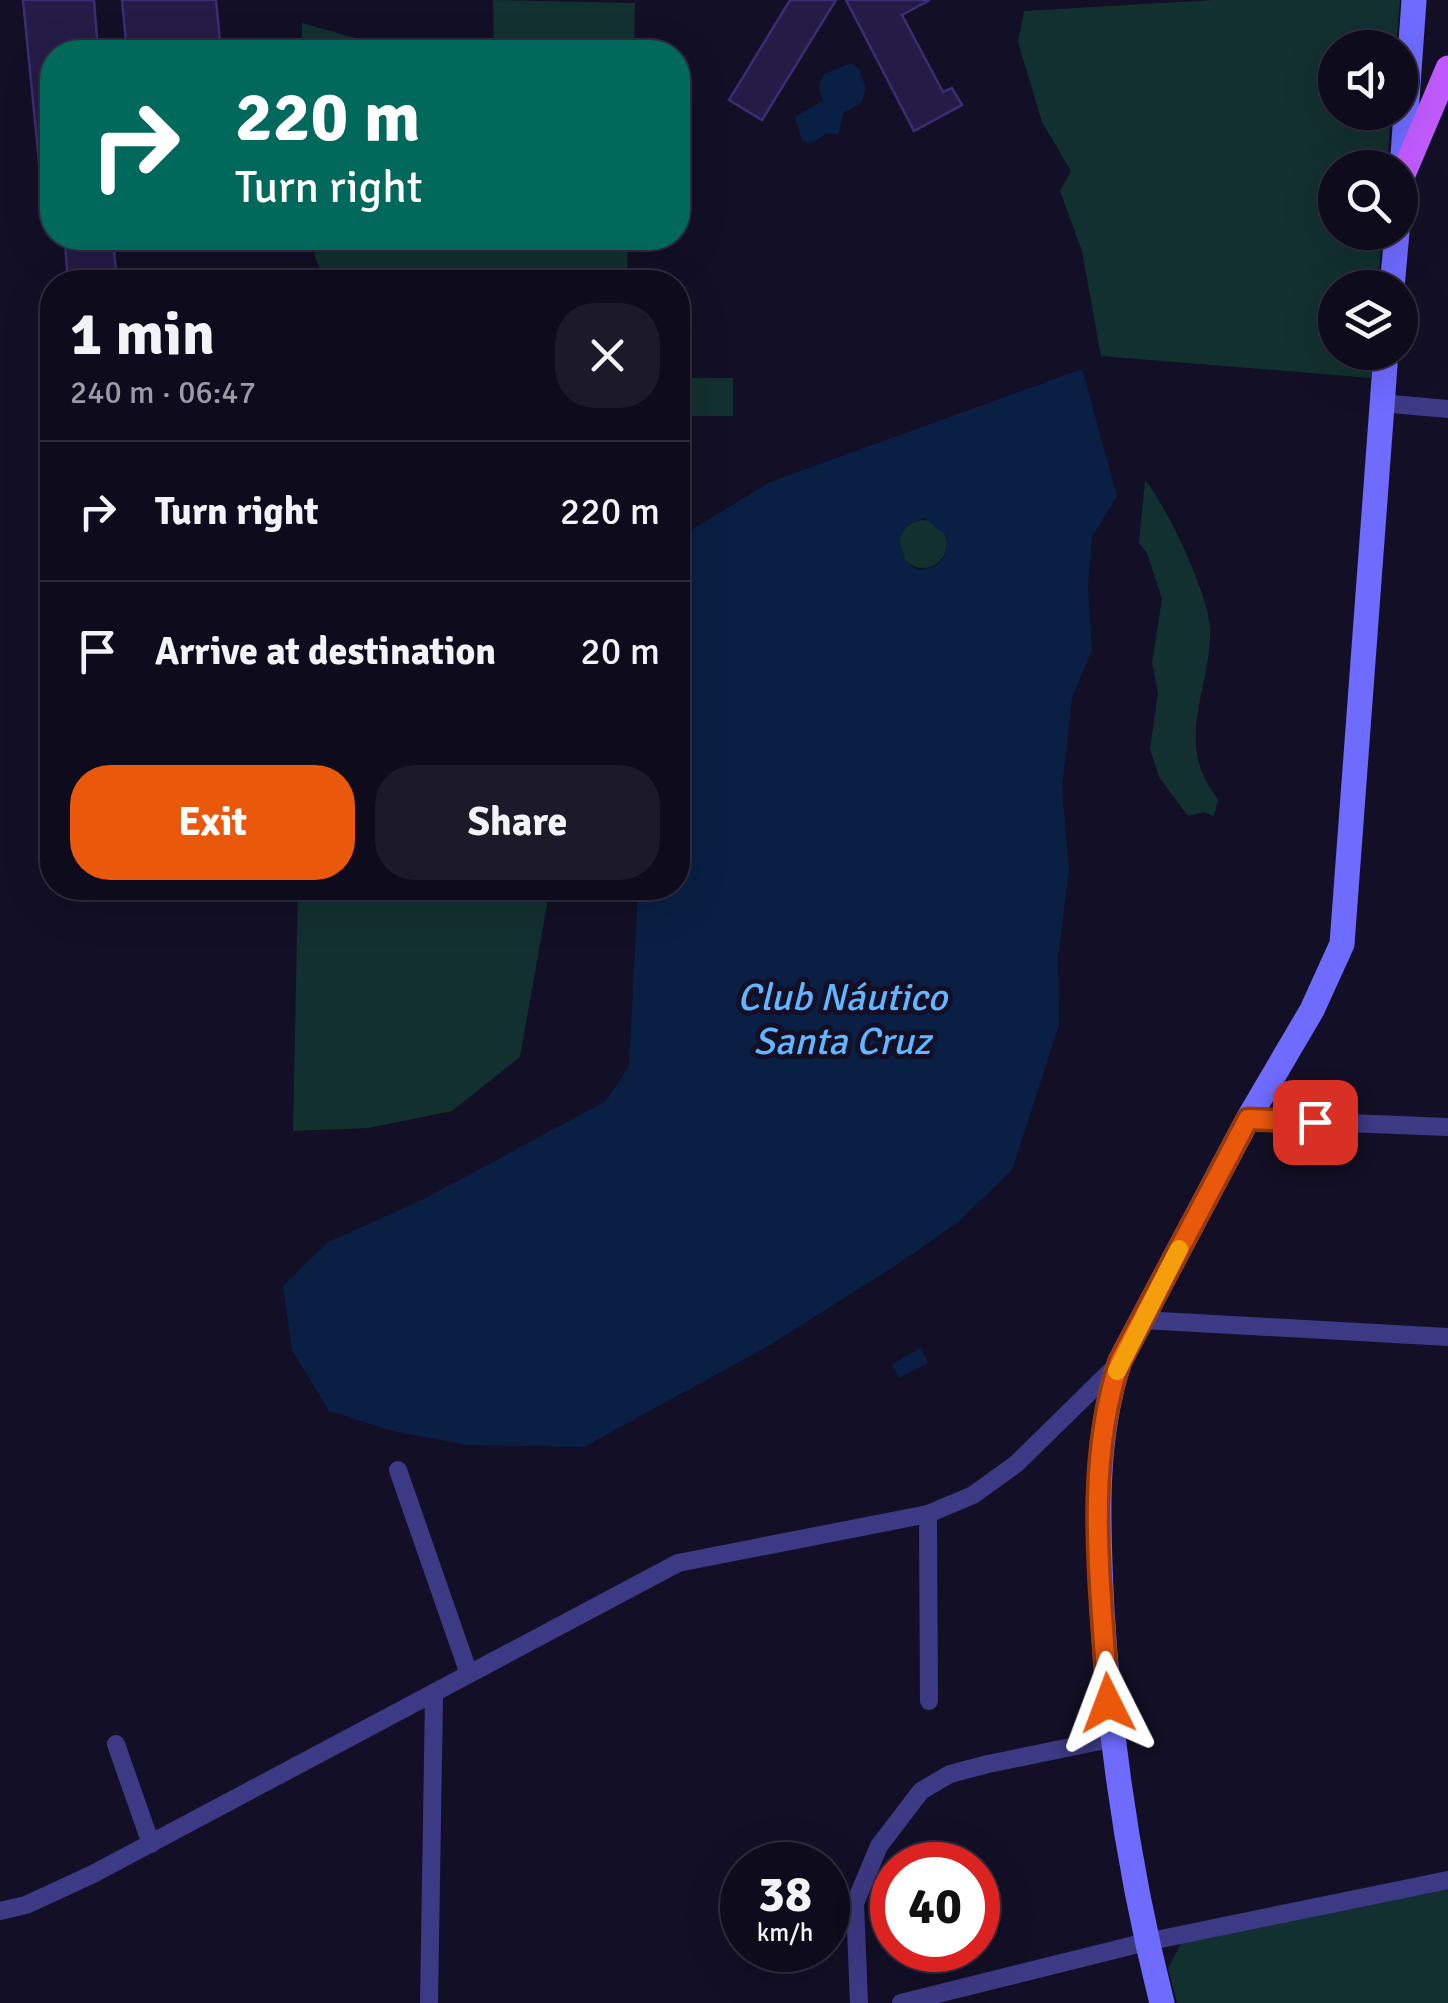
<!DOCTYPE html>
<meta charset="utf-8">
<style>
:root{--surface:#0e0b1c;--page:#1c1929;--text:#f1f3f6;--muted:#9b9ba3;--line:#2e2b3b;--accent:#ea580c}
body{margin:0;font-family:Signika,sans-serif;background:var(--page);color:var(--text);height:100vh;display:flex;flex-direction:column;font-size:38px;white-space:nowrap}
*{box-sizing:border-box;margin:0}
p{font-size:32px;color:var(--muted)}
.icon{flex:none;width:55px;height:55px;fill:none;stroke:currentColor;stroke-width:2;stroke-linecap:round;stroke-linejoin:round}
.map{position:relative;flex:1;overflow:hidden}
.sheet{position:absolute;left:40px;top:270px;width:650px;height:630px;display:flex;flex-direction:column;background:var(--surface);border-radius:40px;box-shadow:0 10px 40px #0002,0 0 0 2px var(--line)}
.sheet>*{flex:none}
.top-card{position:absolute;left:40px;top:40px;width:650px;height:210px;border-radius:40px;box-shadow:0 10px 40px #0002,0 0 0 2px var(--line);background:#00695c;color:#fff;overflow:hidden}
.buttons{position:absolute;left:1318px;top:30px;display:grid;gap:20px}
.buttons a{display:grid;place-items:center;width:100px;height:100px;border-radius:50%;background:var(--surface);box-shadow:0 10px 40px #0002,0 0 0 2px var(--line);font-size:50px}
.speed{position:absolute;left:720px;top:1842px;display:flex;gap:20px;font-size:50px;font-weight:700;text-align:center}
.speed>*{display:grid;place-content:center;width:130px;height:130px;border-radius:50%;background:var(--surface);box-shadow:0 10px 40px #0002,0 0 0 2px var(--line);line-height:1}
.speed small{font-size:25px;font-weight:400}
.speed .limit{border:15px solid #d22;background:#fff;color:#111}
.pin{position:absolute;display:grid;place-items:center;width:85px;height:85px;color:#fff;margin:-42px;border-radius:20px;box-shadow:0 5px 15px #0006}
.me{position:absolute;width:110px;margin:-55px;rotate:357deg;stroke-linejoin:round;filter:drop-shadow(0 0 8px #0008)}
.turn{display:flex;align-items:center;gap:35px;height:210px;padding:0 30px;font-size:45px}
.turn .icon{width:130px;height:130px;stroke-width:2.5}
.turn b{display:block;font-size:70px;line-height:85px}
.round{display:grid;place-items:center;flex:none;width:105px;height:105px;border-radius:40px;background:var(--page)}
.overview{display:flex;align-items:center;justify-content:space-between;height:170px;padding:0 30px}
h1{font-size:60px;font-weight:700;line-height:75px}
.action{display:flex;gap:20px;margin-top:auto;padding:20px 30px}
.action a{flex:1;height:115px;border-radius:40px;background:var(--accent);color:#fff;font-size:40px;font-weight:700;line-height:115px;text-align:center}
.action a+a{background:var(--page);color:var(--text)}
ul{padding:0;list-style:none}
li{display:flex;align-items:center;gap:30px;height:140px;padding:0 30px;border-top:2px solid var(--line)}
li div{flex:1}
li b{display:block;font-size:38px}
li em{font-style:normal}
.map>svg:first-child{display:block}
.green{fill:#12302f}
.water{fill:#0a1f44;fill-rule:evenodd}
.building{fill:#241b47;stroke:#3b2d73;stroke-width:2.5}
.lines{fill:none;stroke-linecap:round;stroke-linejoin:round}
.street{stroke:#3d3a85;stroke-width:18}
.secondary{stroke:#6f6bff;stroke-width:25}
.primary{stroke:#c25bff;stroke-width:25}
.route-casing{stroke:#983908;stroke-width:25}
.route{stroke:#ea580c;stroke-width:18}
.slow{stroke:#f59e0b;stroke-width:18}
.labels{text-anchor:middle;stroke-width:10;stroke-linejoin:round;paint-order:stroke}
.water-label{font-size:38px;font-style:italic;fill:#62b6ff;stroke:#130f26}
</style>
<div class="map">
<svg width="1448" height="2003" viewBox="0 0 1448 2003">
<rect width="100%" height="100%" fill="#130f26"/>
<g class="green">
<path d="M493,0L635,3L634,52H494Z"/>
<path d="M1213,0H1400L1396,47L1335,48V112L1391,113L1387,167L1335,168V232L1382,233L1378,287L1335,288V352L1373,353L1371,378L1101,356L1082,251L1060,191L1071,171L1042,122L1018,42L1024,11Z"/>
<path d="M302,23L373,43L377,52H302Z"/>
<path d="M309,238H628L627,282H324Z"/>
<rect x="678" y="378" width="55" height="38"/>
<path d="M1145,480C1166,505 1209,595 1210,628C1212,688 1172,743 1218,799L1214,816L1204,812L1188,816L1159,777L1150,749L1158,693L1152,663L1162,599L1147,553L1139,543Z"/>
<circle cx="923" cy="544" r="24"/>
<path d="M298,888H550L520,1057L452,1111L368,1128L293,1131Z"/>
<path d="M1448,1889V2003H1177L1168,1969L1181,1943Z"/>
</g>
<g class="water">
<path d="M851,63L859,69L866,89L861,103L843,113L839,134H825L812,144L802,140L795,117L823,101L819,87L824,74Z"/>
<path d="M1082,369L1117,496L1092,537L1088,587L1092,650L1072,698L1062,788L1069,870L1058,957L1059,1025L1012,1170L958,1222L901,1262L770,1345L584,1447L467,1445L392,1431L329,1411L292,1350L283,1286L328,1242L424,1199L606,1101L629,1066L638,888H678V538L770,482ZM924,518L947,536L944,558L934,567L917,570L906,561L899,540L907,525Z"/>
<path d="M921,1348L928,1363L899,1378L892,1364Z"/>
</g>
<g class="building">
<path d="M23,0H94L98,52H52V192H42Z"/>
<path d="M122,0H216L221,52H127Z"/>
<path d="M790,0H836L762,120L729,100Z"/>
<path d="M846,0H930L902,15L943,92L952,88L962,105L914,131Z"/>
<path d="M113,240L117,282H68L65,243Z"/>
</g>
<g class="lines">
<g class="street">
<path d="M1381,403L1448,409"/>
<path d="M1248,1119L1448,1127"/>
<path d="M1142,1320L1448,1337"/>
<path d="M398,1470L469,1674"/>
<path d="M928,1514L929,1701"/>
<path d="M116,1744L151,1844"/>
<path d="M0,1911L26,1905L93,1874L678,1563L928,1514L973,1495L1016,1464L1117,1365"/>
<path d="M429,2003L434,1696"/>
<path d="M859,2003L855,1903L879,1846L921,1791L950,1774L988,1764L1110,1739"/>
<path d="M901,2003L1146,1942L1448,1880"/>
</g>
<g class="secondary">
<path d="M1400,198L1414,0"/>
<path d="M1392,288L1397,232"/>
<path d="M1162,2003C1129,1873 1110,1744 1102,1610C1098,1527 1093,1440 1120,1361L1248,1119L1312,1010L1342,944L1386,352"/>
</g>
<path class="primary" d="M1402,177L1448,68"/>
</g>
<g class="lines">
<g class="route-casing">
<path id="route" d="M1108,1703C1102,1591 1083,1468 1120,1361L1248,1119L1315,1122"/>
</g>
<use href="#route" class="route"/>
<path class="slow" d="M1117,1371L1179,1249"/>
</g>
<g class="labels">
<g class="water-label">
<text x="842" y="1010">Club Náutico<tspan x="842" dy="44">Santa Cruz</tspan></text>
</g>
</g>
</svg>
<div class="buttons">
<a><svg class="icon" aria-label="sound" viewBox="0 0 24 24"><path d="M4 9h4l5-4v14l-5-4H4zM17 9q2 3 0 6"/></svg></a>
<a><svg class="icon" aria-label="search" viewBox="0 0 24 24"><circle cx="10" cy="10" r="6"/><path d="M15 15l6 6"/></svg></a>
<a><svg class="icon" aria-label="layers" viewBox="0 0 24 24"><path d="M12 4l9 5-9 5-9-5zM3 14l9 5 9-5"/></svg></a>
</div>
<div class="speed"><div>38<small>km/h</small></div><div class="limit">40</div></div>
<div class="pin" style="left:1315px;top:1122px;background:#d93025"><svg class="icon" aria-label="arrive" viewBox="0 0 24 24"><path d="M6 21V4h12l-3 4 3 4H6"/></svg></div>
<svg class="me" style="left:1108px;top:1703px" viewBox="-20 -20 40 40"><path d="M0-17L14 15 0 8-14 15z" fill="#ea580c" stroke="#fff" stroke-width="4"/></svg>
<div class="top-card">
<div class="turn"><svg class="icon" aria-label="right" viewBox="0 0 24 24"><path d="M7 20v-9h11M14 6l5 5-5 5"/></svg><div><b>220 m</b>Turn right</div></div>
</div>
<section class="sheet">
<div class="overview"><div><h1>1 min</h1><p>240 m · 06:47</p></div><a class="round"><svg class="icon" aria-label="close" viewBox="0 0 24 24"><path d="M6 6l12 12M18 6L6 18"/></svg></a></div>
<ul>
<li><svg class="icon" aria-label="right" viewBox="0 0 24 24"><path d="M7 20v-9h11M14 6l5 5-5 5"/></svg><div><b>Turn right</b></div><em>220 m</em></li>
<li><svg class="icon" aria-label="arrive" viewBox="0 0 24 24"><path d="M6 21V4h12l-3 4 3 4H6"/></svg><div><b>Arrive at destination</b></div><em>20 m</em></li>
</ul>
<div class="action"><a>Exit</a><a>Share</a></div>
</section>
</div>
